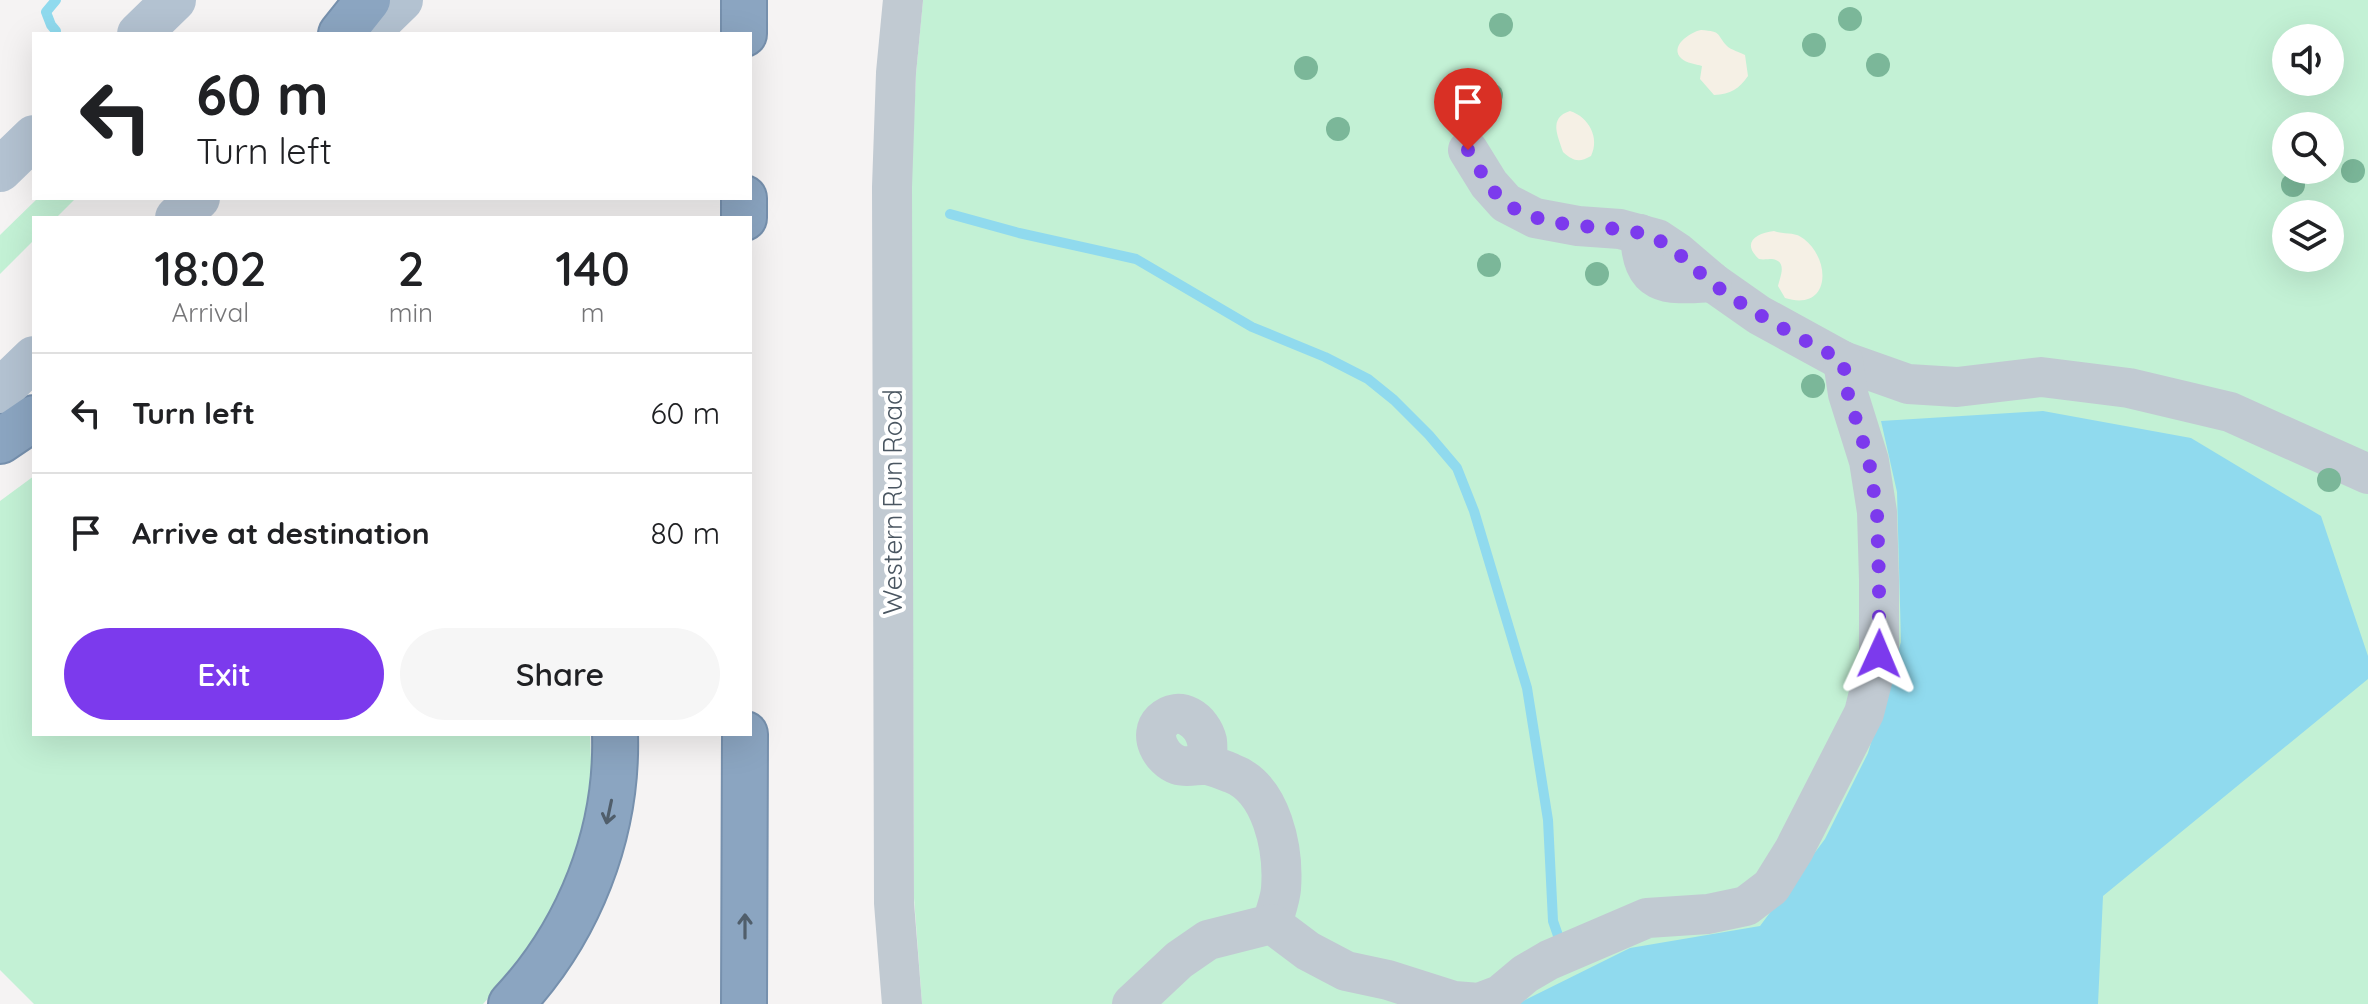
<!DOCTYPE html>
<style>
:root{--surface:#fff;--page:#f6f6f6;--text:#202124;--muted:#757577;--line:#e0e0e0;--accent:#7c3aed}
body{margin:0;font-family:Quicksand,sans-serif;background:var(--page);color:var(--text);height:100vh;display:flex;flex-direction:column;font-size:30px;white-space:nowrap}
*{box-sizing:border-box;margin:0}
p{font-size:26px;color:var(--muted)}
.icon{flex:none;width:44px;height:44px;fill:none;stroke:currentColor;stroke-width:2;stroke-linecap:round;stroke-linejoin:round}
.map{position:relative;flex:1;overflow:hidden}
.sheet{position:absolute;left:32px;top:216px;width:720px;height:520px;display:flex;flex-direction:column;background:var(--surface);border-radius:0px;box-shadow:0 8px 32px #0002}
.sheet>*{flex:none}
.top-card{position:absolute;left:32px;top:32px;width:720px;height:168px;border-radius:0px;box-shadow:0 8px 32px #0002;background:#fff;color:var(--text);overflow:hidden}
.tools{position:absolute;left:2272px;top:24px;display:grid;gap:16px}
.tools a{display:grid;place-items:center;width:72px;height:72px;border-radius:50%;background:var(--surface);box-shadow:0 8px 32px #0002;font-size:40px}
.pin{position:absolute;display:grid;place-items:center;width:68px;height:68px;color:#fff;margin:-82px -34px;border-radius:50% 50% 50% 0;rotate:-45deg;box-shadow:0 0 8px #0007}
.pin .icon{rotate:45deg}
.me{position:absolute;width:88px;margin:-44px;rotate:1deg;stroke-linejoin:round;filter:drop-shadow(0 0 6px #0008)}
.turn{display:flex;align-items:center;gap:28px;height:168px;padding:0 32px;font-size:36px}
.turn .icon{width:104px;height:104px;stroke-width:2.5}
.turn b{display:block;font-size:56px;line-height:68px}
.eta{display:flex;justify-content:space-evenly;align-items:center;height:136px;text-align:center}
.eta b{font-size:48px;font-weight:600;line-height:56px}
.cta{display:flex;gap:16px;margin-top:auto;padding:16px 32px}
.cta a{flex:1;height:92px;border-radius:48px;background:var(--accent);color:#fff;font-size:32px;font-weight:600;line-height:92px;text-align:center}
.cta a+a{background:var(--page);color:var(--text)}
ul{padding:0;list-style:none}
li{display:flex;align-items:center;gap:24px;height:120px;padding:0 32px;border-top:2px solid var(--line)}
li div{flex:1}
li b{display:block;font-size:30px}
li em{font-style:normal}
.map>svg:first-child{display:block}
.green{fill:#c3f1d5;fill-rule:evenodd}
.sand{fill:#f5f0e5}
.water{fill:#90daee}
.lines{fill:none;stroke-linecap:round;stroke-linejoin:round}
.stream{stroke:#90daee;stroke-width:10}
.highway-casing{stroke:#7690ad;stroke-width:48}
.minor{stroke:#c1cad2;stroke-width:40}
.major{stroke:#b3c2d1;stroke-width:44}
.highway{stroke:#8ba5c1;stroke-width:44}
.tree{fill:#7bb799}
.oneway{stroke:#505e6b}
.route{stroke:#7c3aed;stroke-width:14;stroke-dasharray:0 25.2}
.labels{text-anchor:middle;stroke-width:8;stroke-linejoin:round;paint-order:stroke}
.street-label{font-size:26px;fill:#4a5661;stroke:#fff}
</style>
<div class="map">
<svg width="2368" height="1004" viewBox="0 0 2368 1004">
<rect width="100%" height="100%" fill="#f5f3f3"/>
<g class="green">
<path d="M923,0H2368V1004H922L914,898L911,182L916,74ZM2286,38H2330V82H2286ZM2286,126H2330V170H2286ZM2286,214H2330V258H2286Z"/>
<path d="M38,198H76L56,218H34V240L0,274V235Z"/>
<path d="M34,476V734H590L592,789L579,871L525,957L483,1004H34L0,970V501Z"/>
</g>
<g class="sand">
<path d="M1701,30C1723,32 1715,33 1727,46C1731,50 1740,52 1745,55L1748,76C1739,89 1731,94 1714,95L1700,79L1702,66C1696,64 1686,63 1682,59C1668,47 1690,32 1701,30Z"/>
<path d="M1570,111C1589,117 1600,138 1591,156C1579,163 1573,161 1563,152C1558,136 1548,118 1570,111Z"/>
<path d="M1774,231C1785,235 1795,231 1804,239C1832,261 1830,312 1785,298L1778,286C1780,277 1788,261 1772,259C1768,259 1763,260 1759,259C1741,243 1756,233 1774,231Z"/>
</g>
<path class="water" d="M2043,411L2191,438L2321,516L2368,656V679L2103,896L2098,1004H1517L1630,948L1760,926L1825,839L1868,753L1901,642L1897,492L1881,421Z"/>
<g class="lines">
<g class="stream">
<path d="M56,0L46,12L51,25L56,31"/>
<path d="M950,214L1019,233L1136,259L1252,327L1325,357L1368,379L1394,400L1429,435L1457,468L1474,511L1527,688L1548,820L1553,921L1562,947"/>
</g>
<g class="highway-casing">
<g id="highway">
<path d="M341,34L368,0"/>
<path d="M744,34V0"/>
<path d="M744,198V218"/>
<path d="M0,441L34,418"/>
<path d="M511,1004C579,932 618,833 615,734"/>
<path d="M744,1004L745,734"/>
</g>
</g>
<g class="minor">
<path d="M1468,150L1489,184L1506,203L1535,218L1578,226L1620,229L1657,239L1678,253L1712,282L1759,315L1843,361L1908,384L1957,387L2041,377L2129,388L2230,412L2368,474"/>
<path d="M1640,234C1642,288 1666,285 1712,282"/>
<path d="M1207,765C1207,757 1208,748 1207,741C1202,720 1179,704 1162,721C1148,735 1161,759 1178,765C1187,768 1199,764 1208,765C1216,767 1224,770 1231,773C1272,788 1284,849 1281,889C1280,900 1275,913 1272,924"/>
<path d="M902,1004L894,903L892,187L896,73L903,0"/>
<path d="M1132,1004L1179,960L1208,940L1272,924L1308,951L1346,971L1388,980L1454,1001L1479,1003L1500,995L1525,974L1549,960L1647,918L1708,914L1746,906L1771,887L1794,850L1864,713L1879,654V580L1877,512L1869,461L1848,394L1843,361"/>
</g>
<g class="major">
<path d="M139,34L174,0"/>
<path d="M366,34L401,0"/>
<path d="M0,170L34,137"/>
<path d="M177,218L198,198"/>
<path d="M0,391L34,358"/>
</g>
<use href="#highway" class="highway"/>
</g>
<g class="tree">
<circle cx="1850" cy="19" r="12"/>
<circle cx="1501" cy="25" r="12"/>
<circle cx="1814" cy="45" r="12"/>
<circle cx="1878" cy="65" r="12"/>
<circle cx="1306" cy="68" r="12"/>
<circle cx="1491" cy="95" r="12"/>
<circle cx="1338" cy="129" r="12"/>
<circle cx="2353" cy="171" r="12"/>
<circle cx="2293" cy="185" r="12"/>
<circle cx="1489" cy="265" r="12"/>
<circle cx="1597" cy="274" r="12"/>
<circle cx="1813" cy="386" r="12"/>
<circle cx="2329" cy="480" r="12"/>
</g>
<defs><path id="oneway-shaft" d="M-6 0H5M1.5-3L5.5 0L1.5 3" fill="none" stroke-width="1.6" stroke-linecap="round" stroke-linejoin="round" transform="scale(2)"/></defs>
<g class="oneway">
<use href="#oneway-shaft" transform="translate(609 812) rotate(102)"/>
<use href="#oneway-shaft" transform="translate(745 926) rotate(-90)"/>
</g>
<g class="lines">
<path class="route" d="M1468,150C1479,167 1490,192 1507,204C1532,221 1566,225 1595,227C1616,229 1641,230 1660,241C1680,252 1694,269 1712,283C1753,314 1799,337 1843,361L1848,394L1869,461L1877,512L1879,580V654"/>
</g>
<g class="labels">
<g class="street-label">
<text transform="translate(893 502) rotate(-90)" y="9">Western Run Road</text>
</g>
</g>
</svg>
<div class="tools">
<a><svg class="icon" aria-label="sound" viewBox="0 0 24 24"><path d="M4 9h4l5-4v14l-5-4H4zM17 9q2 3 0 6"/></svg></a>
<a><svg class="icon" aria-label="search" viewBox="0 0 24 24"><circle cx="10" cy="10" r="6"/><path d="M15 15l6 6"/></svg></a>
<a><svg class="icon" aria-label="layers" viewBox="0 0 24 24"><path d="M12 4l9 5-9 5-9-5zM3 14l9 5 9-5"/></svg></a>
</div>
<div class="pin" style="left:1468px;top:150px;background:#d93025"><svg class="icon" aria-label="arrive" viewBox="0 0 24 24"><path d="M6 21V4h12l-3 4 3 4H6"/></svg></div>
<svg class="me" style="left:1879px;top:654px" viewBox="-20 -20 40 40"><path d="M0-17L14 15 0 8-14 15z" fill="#7c3aed" stroke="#fff" stroke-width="4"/></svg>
<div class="top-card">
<div class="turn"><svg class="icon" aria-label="left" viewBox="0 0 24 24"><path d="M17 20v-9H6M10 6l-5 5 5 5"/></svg><div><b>60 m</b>Turn left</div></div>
</div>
<section class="sheet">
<div class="eta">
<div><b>18:02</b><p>Arrival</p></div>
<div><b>2</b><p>min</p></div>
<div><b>140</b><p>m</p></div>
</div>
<ul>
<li><svg class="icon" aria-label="left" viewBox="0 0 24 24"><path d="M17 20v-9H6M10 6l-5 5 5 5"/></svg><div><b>Turn left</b></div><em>60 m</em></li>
<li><svg class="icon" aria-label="arrive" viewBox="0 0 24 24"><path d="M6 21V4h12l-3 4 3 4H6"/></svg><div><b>Arrive at destination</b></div><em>80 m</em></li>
</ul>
<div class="cta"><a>Exit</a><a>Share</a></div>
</section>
</div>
